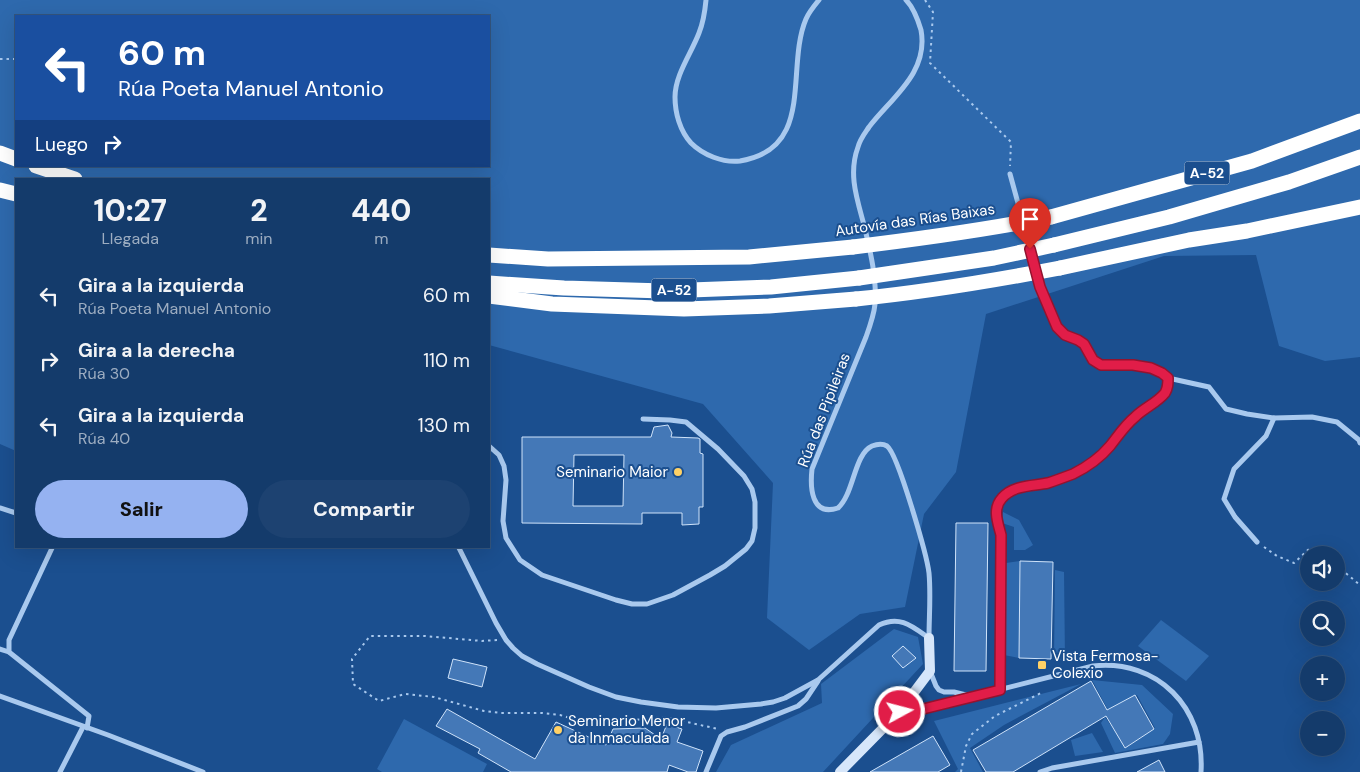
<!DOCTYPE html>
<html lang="es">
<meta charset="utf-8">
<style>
:root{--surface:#143b6b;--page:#1d4271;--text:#f1f3f6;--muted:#9dadc1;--line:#33557e;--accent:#95b2f1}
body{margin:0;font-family:"DM Sans",sans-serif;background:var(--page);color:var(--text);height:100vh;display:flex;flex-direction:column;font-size:19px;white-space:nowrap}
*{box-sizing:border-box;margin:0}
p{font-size:16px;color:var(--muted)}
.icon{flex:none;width:28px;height:28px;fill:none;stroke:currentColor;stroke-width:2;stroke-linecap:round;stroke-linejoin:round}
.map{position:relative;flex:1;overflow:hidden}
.drawer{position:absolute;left:15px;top:178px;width:475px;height:370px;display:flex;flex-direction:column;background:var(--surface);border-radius:0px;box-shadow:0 5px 20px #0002,0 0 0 1px var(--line)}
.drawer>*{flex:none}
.hud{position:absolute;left:15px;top:15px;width:475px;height:152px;border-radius:0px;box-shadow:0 5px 20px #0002,0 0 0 1px var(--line);background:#1a4fa0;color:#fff;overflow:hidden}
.tools{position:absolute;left:1300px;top:546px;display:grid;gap:10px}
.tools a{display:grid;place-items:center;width:45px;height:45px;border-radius:50%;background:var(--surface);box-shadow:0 5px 20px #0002,0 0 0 1px var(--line);font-size:25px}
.pin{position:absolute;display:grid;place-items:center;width:42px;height:42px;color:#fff;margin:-51px -21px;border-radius:50% 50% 50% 0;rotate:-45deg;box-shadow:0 0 5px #0007}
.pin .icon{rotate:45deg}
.me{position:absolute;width:55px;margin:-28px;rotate:83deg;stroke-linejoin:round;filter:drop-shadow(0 0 4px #0008)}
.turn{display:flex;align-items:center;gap:18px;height:105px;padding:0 20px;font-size:22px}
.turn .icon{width:65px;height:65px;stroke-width:2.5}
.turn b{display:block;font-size:35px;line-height:42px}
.then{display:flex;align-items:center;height:48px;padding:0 20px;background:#0003;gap:10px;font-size:19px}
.eta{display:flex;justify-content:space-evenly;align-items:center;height:85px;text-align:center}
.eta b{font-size:30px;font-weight:800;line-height:35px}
.cta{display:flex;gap:10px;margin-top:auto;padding:10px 20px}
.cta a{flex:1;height:58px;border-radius:30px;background:var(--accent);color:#111;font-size:20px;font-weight:800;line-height:58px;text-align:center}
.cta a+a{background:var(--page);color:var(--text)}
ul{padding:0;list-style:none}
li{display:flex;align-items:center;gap:15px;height:65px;padding:0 20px}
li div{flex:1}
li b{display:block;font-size:19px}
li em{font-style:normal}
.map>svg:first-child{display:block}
.green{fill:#2e69ad;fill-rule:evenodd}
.building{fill:#4478b7;stroke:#cfe3fa;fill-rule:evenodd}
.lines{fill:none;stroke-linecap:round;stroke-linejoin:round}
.path{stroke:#a9c9ee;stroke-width:2;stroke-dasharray:2.5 4;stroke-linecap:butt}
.street{stroke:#a9c9ee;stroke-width:5}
.secondary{stroke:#d6e6fa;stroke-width:10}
.highway{stroke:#fff;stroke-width:15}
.highway-bridge{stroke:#fff;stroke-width:15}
.route-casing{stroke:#92132f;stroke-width:12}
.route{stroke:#e11d48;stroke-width:9}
.poi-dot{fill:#ffd166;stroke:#1b4f8f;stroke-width:2}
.labels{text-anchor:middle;stroke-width:4;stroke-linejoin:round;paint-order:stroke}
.shield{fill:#1b4f8f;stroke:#bbcadd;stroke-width:1}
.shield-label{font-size:14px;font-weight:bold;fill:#fff}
.street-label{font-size:15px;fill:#fff;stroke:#1b4f8f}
.poi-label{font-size:15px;fill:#fff;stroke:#1b4f8f;text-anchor:start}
</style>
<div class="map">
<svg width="1360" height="772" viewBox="0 0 1360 772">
<rect width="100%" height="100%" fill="#1b4f8f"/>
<g class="green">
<path d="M0,0H1360V357L1325,361L1279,346L1256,255L1164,256L986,314L956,472L924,514L905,607L860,614L809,650L767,618L773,483L703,404L489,345V179H16V451L0,444ZM16,16H489V166H16Z"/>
<path d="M1003,512L1019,520L1033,545L1025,550H1014V527L1002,523Z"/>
<path d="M1020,561L1019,658L1004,655L1006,563Z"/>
<path d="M1055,570L1064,572L1065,660H1054Z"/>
<path d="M1161,620L1209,656L1186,681L1138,646Z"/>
<path d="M894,629L918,637L923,664L823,772H716L731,745L822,703L821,684Z"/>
<path d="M1092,680L1142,685L1173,714L1170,734L1163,744L1115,753L1101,723L1105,717L1126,747L1155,728L1137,695L1108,710Z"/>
<path d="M1081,684L1004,725L970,748L983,772H955L958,769L934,721Z"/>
<path d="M404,719L487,764L483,772H382L377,769Z"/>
<path d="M1092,733L1103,752L1075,756L1071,740Z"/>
</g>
<g class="building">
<path d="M668,425L672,433L671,437L698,438L700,439V453L703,454V507H699V524L682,525V513H642V524L522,523V437H651L654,427ZM574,455H624L623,506H573Z"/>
<path d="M956,523H988L986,671H954Z"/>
<path d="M1020,561L1053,562L1051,659L1019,658Z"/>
<path d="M903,646L916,658L903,668L892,656Z"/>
<path d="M453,659L487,667L482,687L448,678Z"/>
<path d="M1091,681L1107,710L1135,695L1154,729L1125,748L1106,716L1013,772H986L973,750Z"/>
<path d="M447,709L535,759L556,722L606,745L613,729L645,728L661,739L667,724L682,729L677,742L703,751L696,772H688L669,765L667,772H511L478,753L480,749L436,726Z"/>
<path d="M933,736L950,765L938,772H870Z"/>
<path d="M1159,760L1165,772H1137Z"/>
</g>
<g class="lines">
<g class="path">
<path d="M925,0L933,12L930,63L1011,142L1010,166"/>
<path d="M0,59H15"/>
<path d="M1264,547L1277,556L1294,563L1309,549L1321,552L1325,555"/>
<path d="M1336,565L1360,585"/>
<path d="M497,640L482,641L425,636H370L352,659L353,684L379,701L405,694L434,697L484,711L501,713H542L560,715L580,721L634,720L665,717L718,729"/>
<path d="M961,772L966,746L972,734L995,716L1041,693"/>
</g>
<g class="street">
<path d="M706,0C705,11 703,23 699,33C691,54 675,75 675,97C675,113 680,131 691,143C703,155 723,163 740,161C816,149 785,68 806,19C809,12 814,6 819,0"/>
<path d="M906,0C914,8 918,20 921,30C929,73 891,98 869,127C865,133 860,139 858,147C848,174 857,199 864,225C870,250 877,278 875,304C874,315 870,326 866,337L812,469C810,487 811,517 838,508C854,494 854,454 872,446C877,444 882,443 887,446C898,454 927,556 929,573C931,595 929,617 929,638"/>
<path d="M1010,174L1041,287L1057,327L1065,335L1078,340L1084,344L1093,360L1101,365H1133L1151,368L1162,373L1168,378L1209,387L1226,409L1247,414L1274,418L1312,417L1337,422L1359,440L1360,443"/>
<path d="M489,446L499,455L504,466L506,480L503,521L506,538L520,560L542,575L616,600L632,604H647L673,595L710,575L725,566L746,549L752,541L755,528V502L752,489L744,476L718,449L686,422L670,420L643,419"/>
<path d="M0,508L16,513"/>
<path d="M1257,542L1235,517L1224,499L1234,469L1266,436L1274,418"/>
<path d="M53,546L9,640V652L89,716L87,728"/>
<path d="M458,546L496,623L506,640L513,648L522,656L537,664L589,687L616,697L641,702L678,707L716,708L761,704L773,702L785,698L818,680L879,625C900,615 912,626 929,638"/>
<path d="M0,649L9,652"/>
<path d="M930,671L936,686L939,690L944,692H954L970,696"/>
<path d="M1001,690V535C995,513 992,501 1015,489C1045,483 1080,478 1102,454C1114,442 1122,428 1135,416C1144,408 1165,398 1168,386C1169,383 1168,381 1168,378"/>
<path d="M0,696L108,735L203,772"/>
<path d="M900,711L911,712L1093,666C1158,659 1205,708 1201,772"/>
<path d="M60,772L83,727"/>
<path d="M706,772L721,736L727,732L745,727L798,706L806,699L818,681"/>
<path d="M1040,772L1052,768L1199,742"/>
</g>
<path class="secondary" d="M840,772L900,711L930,671L929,638"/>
<g class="highway">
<path d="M0,153L16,159"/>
<path d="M36,166L75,179"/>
<path d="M0,190L16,194"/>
<path d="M1051,217L1252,161L1360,121"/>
<path d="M1054,245L1169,217L1289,182L1360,157"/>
<path d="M489,255L548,259L749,257L853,247"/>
<path d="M1060,268L1189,240L1247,231L1360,207"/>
<path d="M489,283L564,288L664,291L771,287L859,278"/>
<path d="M489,296L552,304L684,309L769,306L856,299"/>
</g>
<g class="highway-bridge">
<path d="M853,247C919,239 985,230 1051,217"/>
<path d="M859,278L994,258L1054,245"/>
<path d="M856,299C925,292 992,281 1060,268"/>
</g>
</g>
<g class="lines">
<g class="route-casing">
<path id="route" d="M900,712H911L1000,690L1001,535C998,523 992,509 1002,498C1013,485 1033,486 1048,483C1057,480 1065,477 1073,474C1087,467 1100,458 1110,446C1118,436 1125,425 1135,417C1144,408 1157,403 1165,393C1168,388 1168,384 1168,378L1162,373L1151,368L1133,365H1101L1093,360L1084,344L1078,340L1065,335L1057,327L1040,287L1030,249"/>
</g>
<use href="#route" class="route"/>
</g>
<g class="poi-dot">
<circle cx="678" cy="472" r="5"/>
<rect x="1037" y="660" width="10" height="10" rx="2.5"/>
<circle cx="558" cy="730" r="5"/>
</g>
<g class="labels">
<g class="shield">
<rect x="1184.5" y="161.5" width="45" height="23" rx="4"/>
<rect x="651.5" y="278.5" width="45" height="23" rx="4"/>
</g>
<g class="shield-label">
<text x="1207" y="178">A-52</text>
<text x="674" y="295">A-52</text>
</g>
<g class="street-label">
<text transform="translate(915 220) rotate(-8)" y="5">Autovía das Rías Baixas</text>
<text transform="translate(824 410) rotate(-69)" y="5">Rúa das Pipileiras</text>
</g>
<g class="poi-label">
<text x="668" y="477" text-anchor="end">Seminario Maior</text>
<text x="1052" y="661">Vista Fermosa-<tspan x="1052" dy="17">Colexio</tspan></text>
<text x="568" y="726">Seminario Menor<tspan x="568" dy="17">da Inmaculada</tspan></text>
</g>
</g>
</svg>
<div class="tools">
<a><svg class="icon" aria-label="sound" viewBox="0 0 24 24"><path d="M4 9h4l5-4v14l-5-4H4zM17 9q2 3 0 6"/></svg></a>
<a><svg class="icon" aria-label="search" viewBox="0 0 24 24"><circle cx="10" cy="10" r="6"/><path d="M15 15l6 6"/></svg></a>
<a>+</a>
<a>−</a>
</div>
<div class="pin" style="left:1030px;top:249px;background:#d93025"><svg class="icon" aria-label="arrive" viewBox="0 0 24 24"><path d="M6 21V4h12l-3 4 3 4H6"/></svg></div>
<svg class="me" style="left:900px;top:712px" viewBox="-20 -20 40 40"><circle r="17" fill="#e11d48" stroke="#fff" stroke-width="3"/><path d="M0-11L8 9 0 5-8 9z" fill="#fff"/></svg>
<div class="hud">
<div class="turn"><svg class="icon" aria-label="left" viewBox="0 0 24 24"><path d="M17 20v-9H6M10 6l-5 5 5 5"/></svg><div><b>60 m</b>Rúa Poeta Manuel Antonio</div></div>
<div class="then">Luego<svg class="icon" aria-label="right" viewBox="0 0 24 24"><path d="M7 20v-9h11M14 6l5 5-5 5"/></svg></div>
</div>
<section class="drawer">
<div class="eta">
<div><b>10:27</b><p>Llegada</p></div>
<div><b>2</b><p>min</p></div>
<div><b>440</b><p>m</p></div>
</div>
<ul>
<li><svg class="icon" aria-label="left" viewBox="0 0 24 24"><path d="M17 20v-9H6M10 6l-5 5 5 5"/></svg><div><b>Gira a la izquierda</b><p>Rúa Poeta Manuel Antonio</p></div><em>60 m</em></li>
<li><svg class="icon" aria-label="right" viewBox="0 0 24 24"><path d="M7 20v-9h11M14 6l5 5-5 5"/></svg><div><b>Gira a la derecha</b><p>Rúa 30</p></div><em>110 m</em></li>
<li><svg class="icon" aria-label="left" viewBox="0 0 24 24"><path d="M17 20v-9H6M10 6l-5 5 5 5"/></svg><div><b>Gira a la izquierda</b><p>Rúa 40</p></div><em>130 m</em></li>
</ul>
<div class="cta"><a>Salir</a><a>Compartir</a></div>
</section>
</div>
